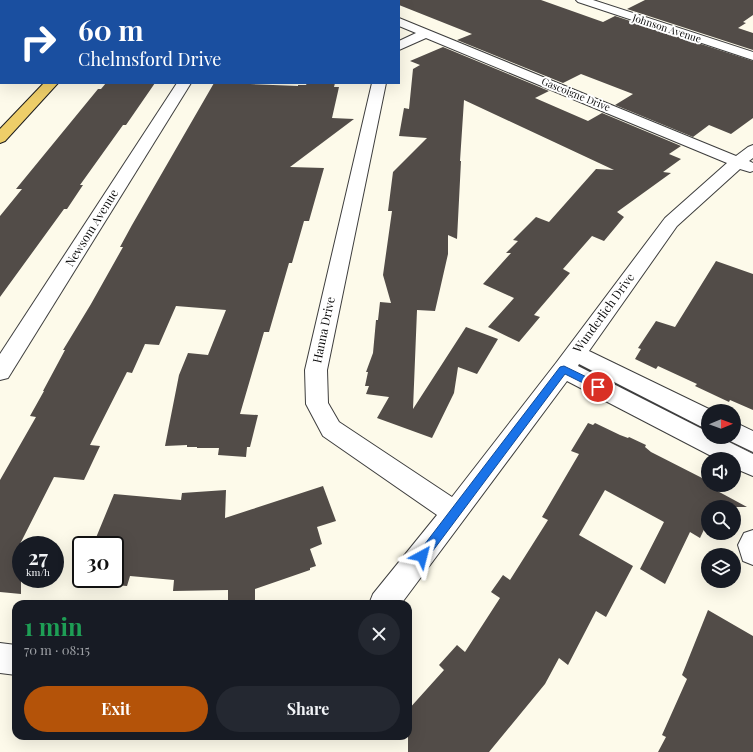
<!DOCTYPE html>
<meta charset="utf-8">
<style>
:root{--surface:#171b24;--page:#242831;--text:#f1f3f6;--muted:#9ea1a6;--accent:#b45309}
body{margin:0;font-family:"Playfair Display",serif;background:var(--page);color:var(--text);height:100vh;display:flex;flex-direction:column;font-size:15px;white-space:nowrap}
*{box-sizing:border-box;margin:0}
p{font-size:13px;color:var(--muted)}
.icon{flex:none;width:22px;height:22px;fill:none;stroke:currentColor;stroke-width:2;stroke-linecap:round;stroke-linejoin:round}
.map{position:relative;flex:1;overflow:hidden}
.side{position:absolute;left:12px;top:600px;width:400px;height:140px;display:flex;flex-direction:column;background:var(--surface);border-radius:12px;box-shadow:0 4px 16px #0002}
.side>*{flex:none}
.hud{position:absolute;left:0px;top:0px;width:400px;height:84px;box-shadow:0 4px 16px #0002;background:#1a4fa0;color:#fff;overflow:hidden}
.needle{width:26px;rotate:89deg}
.buttons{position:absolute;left:701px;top:404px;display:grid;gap:8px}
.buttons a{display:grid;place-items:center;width:40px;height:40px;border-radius:50%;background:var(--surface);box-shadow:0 4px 16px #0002;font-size:20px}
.speed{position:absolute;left:12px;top:536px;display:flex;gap:8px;font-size:20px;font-weight:700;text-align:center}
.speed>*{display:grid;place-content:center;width:52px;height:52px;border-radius:50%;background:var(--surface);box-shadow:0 4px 16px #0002;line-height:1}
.speed small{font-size:10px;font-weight:400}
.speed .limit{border:2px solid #111;border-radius:6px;background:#fff;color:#111}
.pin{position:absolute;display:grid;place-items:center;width:34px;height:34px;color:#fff;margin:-17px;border:2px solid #fff;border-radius:50%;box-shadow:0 1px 4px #0007}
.me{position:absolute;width:44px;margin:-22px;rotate:38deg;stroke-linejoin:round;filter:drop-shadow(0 0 3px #0008)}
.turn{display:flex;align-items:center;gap:14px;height:84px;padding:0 12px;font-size:18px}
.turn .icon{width:52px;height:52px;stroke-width:2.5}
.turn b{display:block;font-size:28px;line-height:34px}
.round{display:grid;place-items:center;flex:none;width:42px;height:42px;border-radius:21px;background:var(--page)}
.overview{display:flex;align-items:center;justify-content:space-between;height:68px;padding:0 12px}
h1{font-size:24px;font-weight:700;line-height:30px;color:#1e9e55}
.action{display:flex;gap:8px;margin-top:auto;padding:8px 12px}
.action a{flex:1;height:46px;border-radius:24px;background:var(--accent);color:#fff;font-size:16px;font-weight:700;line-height:46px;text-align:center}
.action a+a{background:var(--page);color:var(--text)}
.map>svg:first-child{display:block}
.building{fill:#524c48}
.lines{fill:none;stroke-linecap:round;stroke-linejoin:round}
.minor-casing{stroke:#3e3e3e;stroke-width:2}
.major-casing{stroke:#1c1c1c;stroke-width:2}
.minor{fill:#fff;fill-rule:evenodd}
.major{fill:#eece69;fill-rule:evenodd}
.route{fill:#1a73e8;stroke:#114b97}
.labels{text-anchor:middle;stroke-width:4;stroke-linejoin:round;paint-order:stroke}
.far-street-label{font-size:10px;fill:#0b0b0b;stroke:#fff}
.street-label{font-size:12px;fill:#0b0b0b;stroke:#fff}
</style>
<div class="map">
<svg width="753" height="752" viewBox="0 0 753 752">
<rect width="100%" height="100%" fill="#fdfaea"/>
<g class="building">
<path d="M390,0H541L603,22L615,16L753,61V118L731,134L709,125L693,137L615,105L633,94L581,74L563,83L457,40L472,34L399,5V1Z"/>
<path d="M645,0H753V15L743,22L746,23L738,28L753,33V50L627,9Z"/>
<path d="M443,47L549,91L535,98L588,121L602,113L681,146L669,154L681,159L663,172L671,173L617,212L624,217L604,241L592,236L563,269L570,273L534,315L540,317L519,342L488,327L514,298L483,284L511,253H506L518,241L513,240L536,217L549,222L596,169L614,170L464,100L460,161H461L457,239L448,235V254L435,311L417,310L413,409L466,327L498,339L477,374L458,367L454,393L432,438L377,418L389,397L366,394L369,386H365L368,372H366L373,353L376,320H378L380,302L391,303L383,275L392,211H388L393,172L427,138L399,136L404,108L409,109L413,69L420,65L410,61Z"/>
<path d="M106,83H155L126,125H123L80,185H83L67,209H64L0,297V216L22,189H16L98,89H101Z"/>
<path d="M214,83H250V84L298,86V85H306L307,83H335L334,87H339L332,118L354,119L290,167L324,168L309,221H304L292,263H289L269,332H264L240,414L258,415L250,447H247L246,457L218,455L219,448H197V447H187V445L165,446L179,375L188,353L208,355L226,310L176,306L159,345L145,344L132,373L127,372L90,445L100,446L84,480L54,477L20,544H21V594L0,592V480L36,417L30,416L44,391H43L65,350H63L91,304L123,247H120L132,225Z"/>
<path d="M716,261L753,274V410L730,400L729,402L695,386L697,384L658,366L656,369L635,359L641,349L638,348L656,321L675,327Z"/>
<path d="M588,423L593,425L595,423L620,435L628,438L629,437L646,445L645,447L651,452L708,481V485H711L710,487L747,507H708V521L700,538L690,532L665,584L640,569L664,522L605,490L579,535L633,566L606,617L596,611L568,665L559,658L545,684L489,752H408V710L444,670L439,665L457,645L465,652L500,598L491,592L503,575L510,580L548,520L542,517L579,454L571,451Z"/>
<path d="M323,486L336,521L317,527L322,544L310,549L316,566L310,568V570L255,589V601L228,604V590L173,591L174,580L130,576L127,586L114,585V588L77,585L81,574V579H115V545H93L114,494L181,500L182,493L226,490L225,518Z"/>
<path d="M708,610L753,636V752H658L666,737L662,735L687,679L682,675Z"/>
</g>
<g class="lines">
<g class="minor-casing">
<g id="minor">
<path d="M5,0H18L4,1Z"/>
<path d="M231,0H243L230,1Z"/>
<path d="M340,0H353L354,1H341Z"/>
<path d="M576,0H593L753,52V60L578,2Z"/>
<path d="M399,18L736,156L748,147L753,145V158L749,161L753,163V171L750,172L740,169L677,226L589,351L713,411H708V428L700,426L579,364L578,366L708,432V437H719L753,454V476L734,468V459H717L567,381L401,604H369L373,594L437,515L323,436L306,404L305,370L372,83H386L327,370L328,403L339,422L452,497L556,363L665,218L727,163L426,38L399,50V41L416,33L399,26Z"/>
<path d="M177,83H191L8,378L0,380V354Z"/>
<path d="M734,422L753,431V452L726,439L725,437H734Z"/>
<path d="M753,530V565L743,561L738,545L744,533Z"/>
<path d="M0,643L16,645V675L0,673Z"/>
</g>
</g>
<g class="major-casing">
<g id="major">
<path d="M122,0H134L121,1Z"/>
<path d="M44,83H58L5,141L0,143V129Z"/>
</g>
</g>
<use href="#minor" class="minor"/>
<use href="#major" class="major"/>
</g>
<path class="route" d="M564,366L601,384L603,387L601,389H595L565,374L426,560L422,562L418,560L416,556L418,553L560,367Z"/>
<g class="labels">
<g class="far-street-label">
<text transform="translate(667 28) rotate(18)" y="4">Johnson Avenue</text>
<text transform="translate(576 94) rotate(22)" y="4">Gascoigne Drive</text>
</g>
<g class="street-label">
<text transform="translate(92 228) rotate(-58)" y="4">Newsom Avenue</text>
<text transform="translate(604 313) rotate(-54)" y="4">Wunderlich Drive</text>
<text transform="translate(324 330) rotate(-78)" y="4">Hanna Drive</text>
</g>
</g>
</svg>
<div class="buttons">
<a><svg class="needle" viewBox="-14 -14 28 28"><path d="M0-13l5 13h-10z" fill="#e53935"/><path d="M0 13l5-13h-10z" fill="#9ea1a6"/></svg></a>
<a><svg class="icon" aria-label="sound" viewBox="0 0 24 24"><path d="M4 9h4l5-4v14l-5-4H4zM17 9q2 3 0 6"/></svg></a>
<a><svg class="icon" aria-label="search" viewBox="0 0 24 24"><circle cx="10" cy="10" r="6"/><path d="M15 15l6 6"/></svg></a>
<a><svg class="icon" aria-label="layers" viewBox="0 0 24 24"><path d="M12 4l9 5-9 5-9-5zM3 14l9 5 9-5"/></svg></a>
</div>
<div class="speed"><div>27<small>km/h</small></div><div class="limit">30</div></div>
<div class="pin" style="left:598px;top:387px;background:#d93025"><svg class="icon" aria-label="arrive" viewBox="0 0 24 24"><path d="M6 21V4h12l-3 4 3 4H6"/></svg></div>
<svg class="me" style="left:422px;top:556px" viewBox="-20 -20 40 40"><path d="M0-17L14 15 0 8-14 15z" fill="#1a73e8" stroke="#fff" stroke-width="4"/></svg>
<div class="hud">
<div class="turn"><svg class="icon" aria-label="right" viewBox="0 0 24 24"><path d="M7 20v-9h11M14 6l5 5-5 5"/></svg><div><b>60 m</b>Chelmsford Drive</div></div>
</div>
<section class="side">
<div class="overview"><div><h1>1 min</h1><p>70 m · 08:15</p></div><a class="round"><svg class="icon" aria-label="close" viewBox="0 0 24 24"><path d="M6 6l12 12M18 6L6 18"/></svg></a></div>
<div class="action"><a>Exit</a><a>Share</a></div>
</section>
</div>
